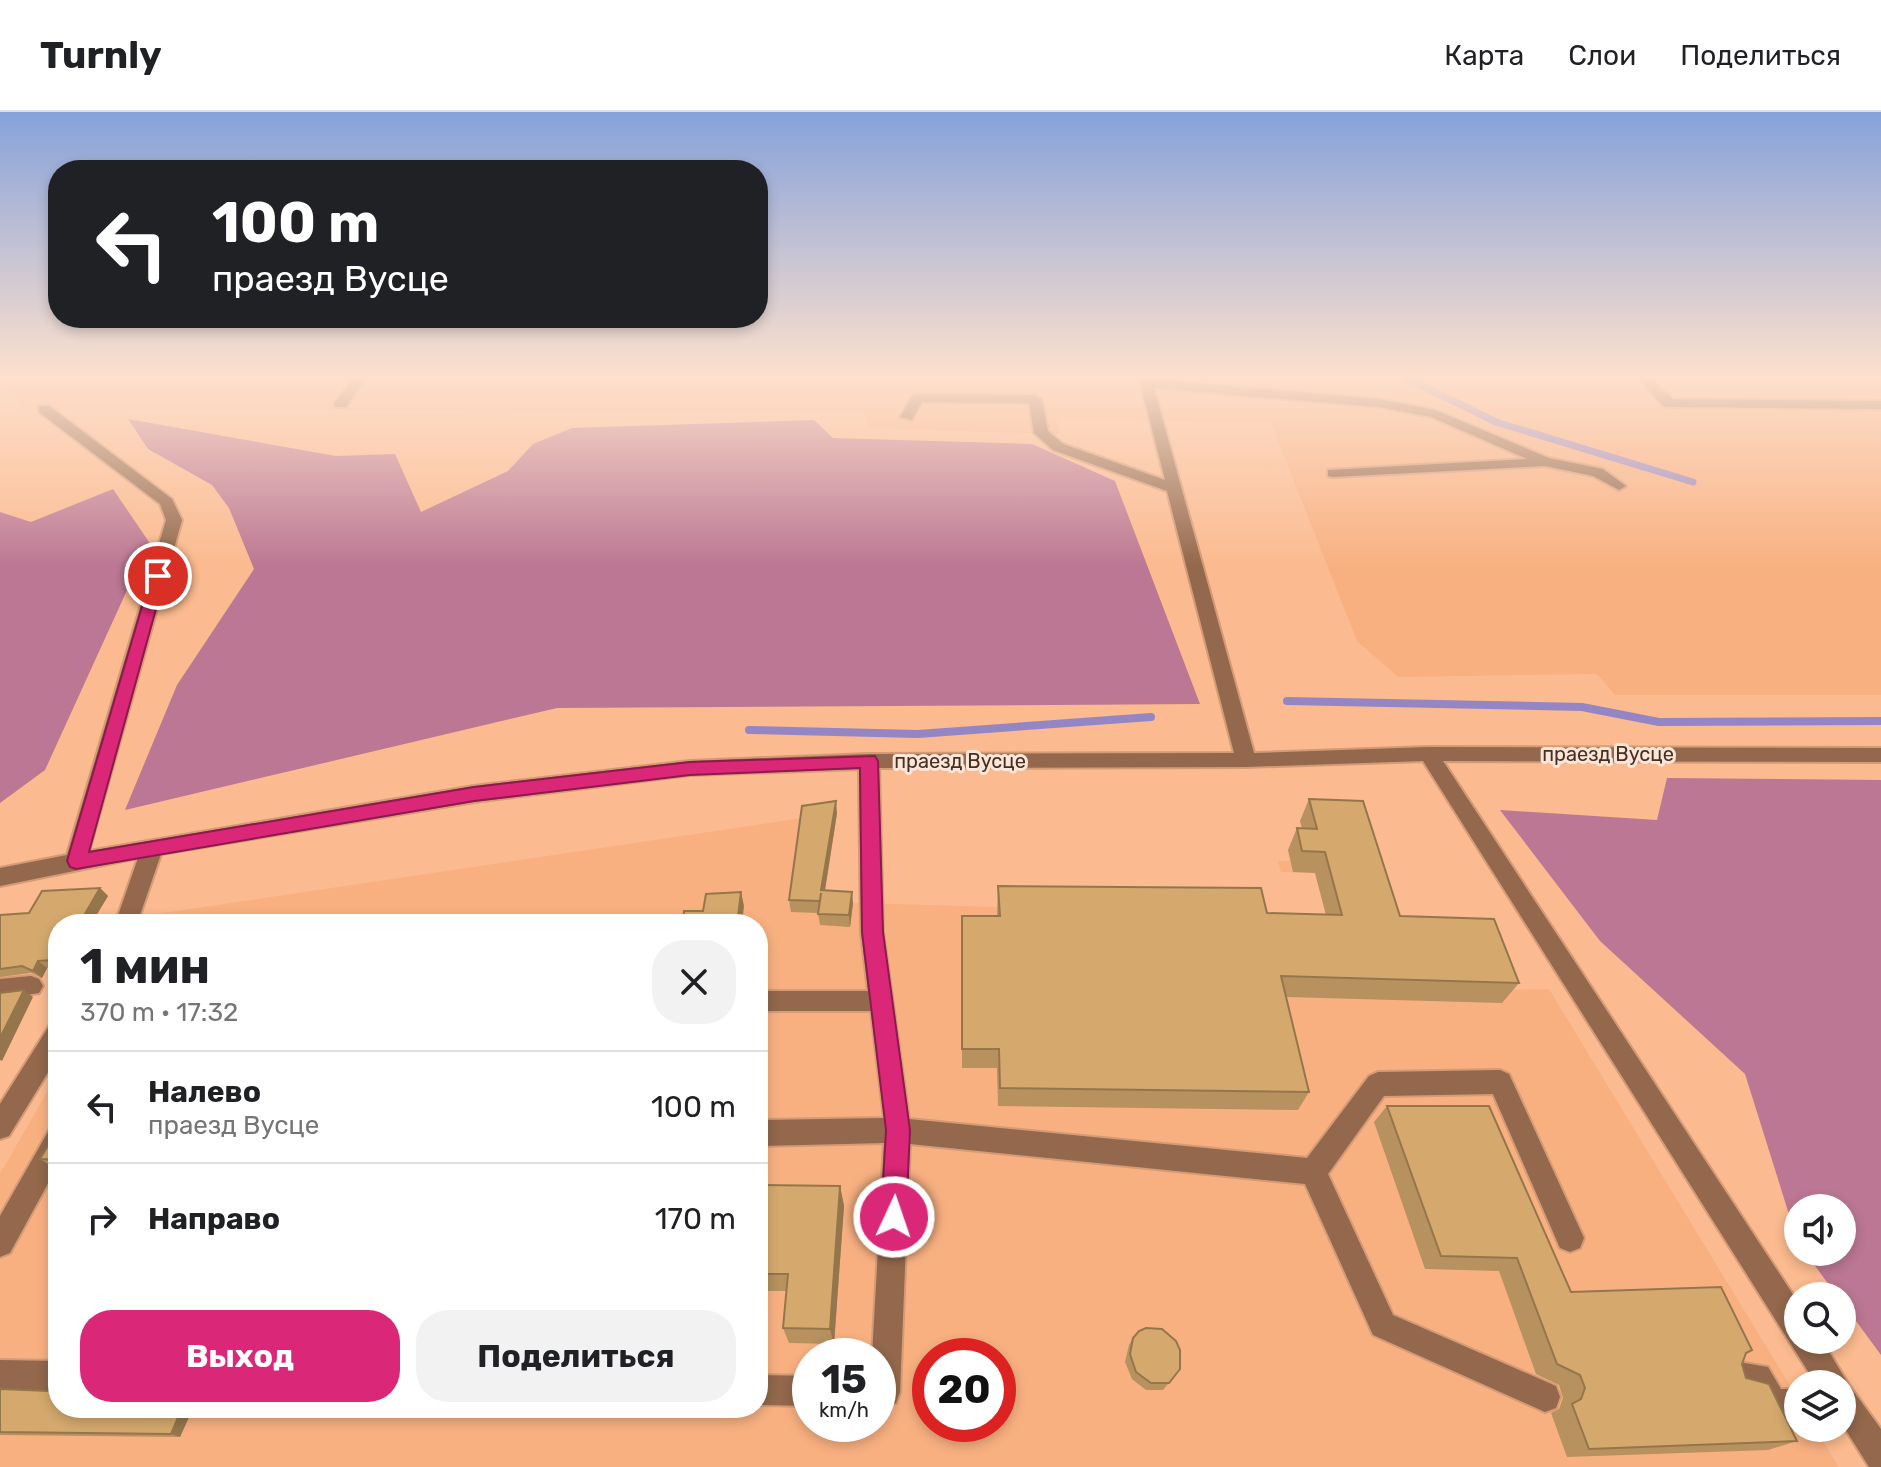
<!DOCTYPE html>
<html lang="ru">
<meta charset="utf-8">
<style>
:root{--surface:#fff;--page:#f2f2f2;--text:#202124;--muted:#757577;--line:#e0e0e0;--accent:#db2777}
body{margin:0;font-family:Rubik,sans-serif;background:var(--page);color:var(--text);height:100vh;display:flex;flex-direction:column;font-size:30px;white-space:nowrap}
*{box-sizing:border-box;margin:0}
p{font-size:26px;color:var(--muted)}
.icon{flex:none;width:44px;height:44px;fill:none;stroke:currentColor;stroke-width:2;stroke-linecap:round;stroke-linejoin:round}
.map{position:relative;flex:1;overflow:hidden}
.details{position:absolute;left:48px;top:802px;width:720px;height:504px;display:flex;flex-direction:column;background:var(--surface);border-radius:32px;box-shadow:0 4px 12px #0003}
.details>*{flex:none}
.guide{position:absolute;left:48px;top:48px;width:720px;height:168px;border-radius:32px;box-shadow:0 4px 12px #0003;background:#202124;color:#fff;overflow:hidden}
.fabs{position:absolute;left:1784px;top:1082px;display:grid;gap:16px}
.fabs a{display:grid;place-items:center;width:72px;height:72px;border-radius:50%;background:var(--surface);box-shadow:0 4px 12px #0003;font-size:40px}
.speed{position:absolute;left:792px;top:1226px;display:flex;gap:16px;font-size:40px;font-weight:700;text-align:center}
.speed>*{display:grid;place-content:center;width:104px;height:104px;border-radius:50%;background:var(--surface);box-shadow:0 4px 12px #0003;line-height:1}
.speed small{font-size:20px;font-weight:400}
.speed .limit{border:12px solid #d22;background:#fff;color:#111}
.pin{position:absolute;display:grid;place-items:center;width:68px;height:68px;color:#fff;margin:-34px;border:4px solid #fff;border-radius:50%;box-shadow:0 2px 8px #0007}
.me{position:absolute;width:88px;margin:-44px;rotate:3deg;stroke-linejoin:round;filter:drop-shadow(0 0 6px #0008)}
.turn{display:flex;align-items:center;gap:28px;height:168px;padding:0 32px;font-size:36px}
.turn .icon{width:104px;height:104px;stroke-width:2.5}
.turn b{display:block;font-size:56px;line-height:68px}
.round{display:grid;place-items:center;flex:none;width:84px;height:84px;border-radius:32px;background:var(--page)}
.head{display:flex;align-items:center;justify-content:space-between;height:136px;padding:0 32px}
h1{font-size:48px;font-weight:700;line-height:60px}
.action{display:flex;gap:16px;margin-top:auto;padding:16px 32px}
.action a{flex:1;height:92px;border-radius:32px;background:var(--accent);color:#fff;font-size:32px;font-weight:700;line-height:92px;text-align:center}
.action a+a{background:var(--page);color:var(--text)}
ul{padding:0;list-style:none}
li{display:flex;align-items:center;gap:24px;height:112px;padding:0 32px;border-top:2px solid var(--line)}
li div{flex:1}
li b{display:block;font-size:30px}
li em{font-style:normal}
header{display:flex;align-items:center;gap:48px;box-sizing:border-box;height:112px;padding:0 40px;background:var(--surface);border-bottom:2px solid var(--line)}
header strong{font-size:38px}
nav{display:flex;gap:44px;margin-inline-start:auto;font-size:28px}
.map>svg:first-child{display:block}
.built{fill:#f8b081;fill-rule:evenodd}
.forest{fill:#bb7793}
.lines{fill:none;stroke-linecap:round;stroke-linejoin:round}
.stream-far1{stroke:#9486c5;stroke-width:7}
.stream{stroke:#9486c5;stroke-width:8}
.minor-casing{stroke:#d49b76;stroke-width:4}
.minor{fill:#93684c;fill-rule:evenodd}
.wall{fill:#b7915e}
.shaded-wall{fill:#95764c}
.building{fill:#d5a96d;stroke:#95764c;stroke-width:2}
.route{fill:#db2777;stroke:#8e194d;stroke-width:2}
.labels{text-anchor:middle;stroke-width:6;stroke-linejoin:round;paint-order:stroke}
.street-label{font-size:20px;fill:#482e1d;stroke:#fbe6d9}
</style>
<header>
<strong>Turnly</strong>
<nav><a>Карта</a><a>Слои</a><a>Поделиться</a></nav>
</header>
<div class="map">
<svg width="1881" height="1355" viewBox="0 0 1881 1355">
<rect width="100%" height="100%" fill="#fbba8f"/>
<g class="built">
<path d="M3,266H1881V583H1615L1597,562L1398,565L1357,529L1271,311L1057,307L1059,322L868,316L865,300L21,297Z"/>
<path d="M837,701L824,790L997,795L1331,823L1315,761L1281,760L1278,749H1290L1288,738H1307L1300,709L1353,710L1387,824L1498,878L1549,877L1798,1287V1316H1815L1839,1355H0V1062L58,961V1296H758V812H144L149,803ZM810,1244H878V1312H810ZM930,1244H998V1312H930Z"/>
</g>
<g class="forest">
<path d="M128,307L336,344L395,342L421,400L508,359L533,332L572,316L814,308L833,326L1032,332L1115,369L1200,592L557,596L125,698L177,573L254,457L229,396L212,373L148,337Z"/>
<path d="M113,377L149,430L45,658L0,691V400L31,410Z"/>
<path d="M1667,666L1881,668V1243L1842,1190V1184H1837L1805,1140H1842V1096H1798V1131L1745,962L1600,829L1500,698L1657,708Z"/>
</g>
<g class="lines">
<path class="stream-far1" d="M1406,266L1496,310L1693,370"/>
<g class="stream">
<path d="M1287,589L1582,595L1659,610L1881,609"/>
<path d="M749,618L918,622L1151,605"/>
</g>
<g class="minor-casing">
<g id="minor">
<path d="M353,266H366L346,295H336L334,292Z"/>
<path d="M1139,266L1379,287L1435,298L1549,346L1603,357L1626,374L1619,378L1593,364L1545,354L1333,365L1328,364V358L1527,347L1431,305L1379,295L1154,276L1254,641L1428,635L1881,636V650L1443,649L1798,1190V1228H1822L1849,1273L1881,1317V1355H1869L1842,1312V1272H1816L1423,649L1246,655L879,656L883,820L909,1007L1307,1046L1369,964L1378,960L1500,958L1509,962L1584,1126L1580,1136L1570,1140L1560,1136L1493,982L1384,984L1328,1062L1393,1203L1556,1274L1560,1285L1556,1296L1545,1300L1373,1223L1305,1072L910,1032L900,1280L896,1291L878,1295V1244H872L884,1031L758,1034V1008L884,1006L871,899H758V879H868L861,820L859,657L690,663L474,690L161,742L137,812H115L138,746L0,774V756L67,743L166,408L160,392L39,300V294H49L172,387L182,408L89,739L474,674L690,649L869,642L1234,641L1167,379L1053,338L1034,321L1029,291L922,290L912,308L900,305L913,283L918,282L1035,283L1042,287L1048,319L1063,332L1165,368Z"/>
<path d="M1638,266H1652L1672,287L1881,289V297L1668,295L1663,294Z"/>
<path d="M31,864L39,867L43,874L39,881L0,887V867Z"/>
<path d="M58,911V944L9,1024L0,1027V992L49,914Z"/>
<path d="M58,1014V1053L10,1141L0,1145V1104L49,1018Z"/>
<path d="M0,1248L58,1249V1279L0,1278Z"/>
<path d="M1733,1249L1768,1255L1781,1277H1798V1307C1766,1309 1765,1308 1749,1280L1722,1275L1718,1264L1722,1253Z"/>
<path d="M758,1263L810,1264V1294L758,1293Z"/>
</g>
</g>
<use href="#minor" class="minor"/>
</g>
<g class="wall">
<path d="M1656,266H1881V267H1657Z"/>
<path d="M1309,687L1400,804L1519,871L1502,891L1286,885L1309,980L1298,998L998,994L997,956H962V804H997L998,774L1267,801L1326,803L1315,761L1293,760L1288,738L1297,716H1302L1300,709Z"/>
<path d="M837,701L825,778L853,791L850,815L820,813L818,801L791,800L789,788Z"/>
<path d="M100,776L108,784L91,812H58V855L47,856L42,866L31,861L0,865V803L29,801Z"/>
<path d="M1387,994L1571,1180L1746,1241L1742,1252L1746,1266L1797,1329L1768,1338L1567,1345L1551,1301L1559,1297L1563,1286L1559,1273L1536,1262L1499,1159L1425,1157L1374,1010Z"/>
<path d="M58,1017V1058L40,1047Z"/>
<path d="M758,1073L840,1074L844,1094L834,1232L789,1231L783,1216L787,1179H758Z"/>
<path d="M1133,1226L1180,1257L1163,1278H1146L1132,1267L1125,1250L1129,1233Z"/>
<path d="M0,1277L193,1296L180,1325L0,1323Z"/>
</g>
<g class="shaded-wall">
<path d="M836,689L837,701L823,790L821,778Z"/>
<path d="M100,776L108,784L91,812H79Z"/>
<path d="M741,780L744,794L742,812H737Z"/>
<path d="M852,780L853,791L850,815L849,803Z"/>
<path d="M58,837V853L52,848Z"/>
<path d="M38,849L47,856L42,866L33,859Z"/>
<path d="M24,878L33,885L2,949L0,948V926Z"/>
<path d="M840,1074L844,1094L834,1232L830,1217Z"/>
<path d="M182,1296H193L180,1325L171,1322Z"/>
</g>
<g class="building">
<path d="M1309,687L1363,689L1400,804L1494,807L1519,871L1281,864L1309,980L1000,976L999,937H962V804H1000L998,774L1261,776L1267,801L1342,803L1325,740L1302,739L1297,716L1317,717Z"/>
<path d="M836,689L821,778L852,780L849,803L818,802L821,781L820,789L789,788L802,694Z"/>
<path d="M100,776L79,812H58V837L52,848L38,849L33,859L22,854L0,857V803L29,801L42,779Z"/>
<path d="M741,780L737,812H683L684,799H703L706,782Z"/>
<path d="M24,878L0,926V881Z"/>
<path d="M1387,994H1489L1571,1180L1721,1175L1752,1238L1746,1241L1742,1252L1746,1266L1769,1272L1797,1329L1589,1337L1572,1292L1581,1287L1585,1276L1580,1263L1557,1252L1517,1146L1441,1144Z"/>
<path d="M58,1017V1048L40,1047Z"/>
<path d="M758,1073L840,1074L830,1217L783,1216L788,1162H758Z"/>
<path d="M1146,1216L1162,1217L1176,1229L1180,1238V1257L1169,1271H1151L1136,1260L1130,1242L1133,1226L1139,1219Z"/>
<path d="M51,1275H58V1296H182L171,1322L0,1320V1277L48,1279Z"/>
</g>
<linearGradient id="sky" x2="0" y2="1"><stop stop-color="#86a2da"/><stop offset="0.58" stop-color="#fde0cd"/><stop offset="1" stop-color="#fde0cd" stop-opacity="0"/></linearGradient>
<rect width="1881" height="455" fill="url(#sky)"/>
<path class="route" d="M158,460L165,464L89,740L474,675L690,650L875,644L878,649L883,820L910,1018L906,1105L903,1114L894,1117L885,1114L881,1105L886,1018L862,820L860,656L690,663L474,689L76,757L70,755L67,749L151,464Z"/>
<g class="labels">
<g class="street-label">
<text x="1608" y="649">праезд Вусце</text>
<text x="960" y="656">праезд Вусце</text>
</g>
</g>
</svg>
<div class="fabs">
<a><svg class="icon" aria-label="sound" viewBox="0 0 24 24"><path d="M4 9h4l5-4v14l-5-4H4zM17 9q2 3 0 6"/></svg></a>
<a><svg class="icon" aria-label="search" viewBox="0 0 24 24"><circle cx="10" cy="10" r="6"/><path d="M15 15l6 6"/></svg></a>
<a><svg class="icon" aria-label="layers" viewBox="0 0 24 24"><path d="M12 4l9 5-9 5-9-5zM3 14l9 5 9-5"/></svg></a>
</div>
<div class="speed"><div>15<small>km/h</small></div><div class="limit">20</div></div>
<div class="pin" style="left:158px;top:464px;background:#d93025"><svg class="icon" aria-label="arrive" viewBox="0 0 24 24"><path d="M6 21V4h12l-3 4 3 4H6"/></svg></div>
<svg class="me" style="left:894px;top:1105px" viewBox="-20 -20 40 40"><circle r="17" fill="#db2777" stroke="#fff" stroke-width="3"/><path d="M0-11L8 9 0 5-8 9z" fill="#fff"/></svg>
<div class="guide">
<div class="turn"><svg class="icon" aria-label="left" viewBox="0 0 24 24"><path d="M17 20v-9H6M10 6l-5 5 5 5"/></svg><div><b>100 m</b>праезд Вусце</div></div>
</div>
<section class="details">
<div class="head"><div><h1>1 мин</h1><p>370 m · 17:32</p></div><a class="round"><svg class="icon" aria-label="close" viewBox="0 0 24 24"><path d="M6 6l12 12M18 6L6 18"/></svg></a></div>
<ul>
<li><svg class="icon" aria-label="left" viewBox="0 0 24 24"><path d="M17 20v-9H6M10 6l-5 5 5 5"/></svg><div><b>Налево</b><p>праезд Вусце</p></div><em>100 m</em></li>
<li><svg class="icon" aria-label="right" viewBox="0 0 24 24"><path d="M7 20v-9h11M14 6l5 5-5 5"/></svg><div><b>Направо</b></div><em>170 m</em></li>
</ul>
<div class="action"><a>Выход</a><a>Поделиться</a></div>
</section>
</div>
